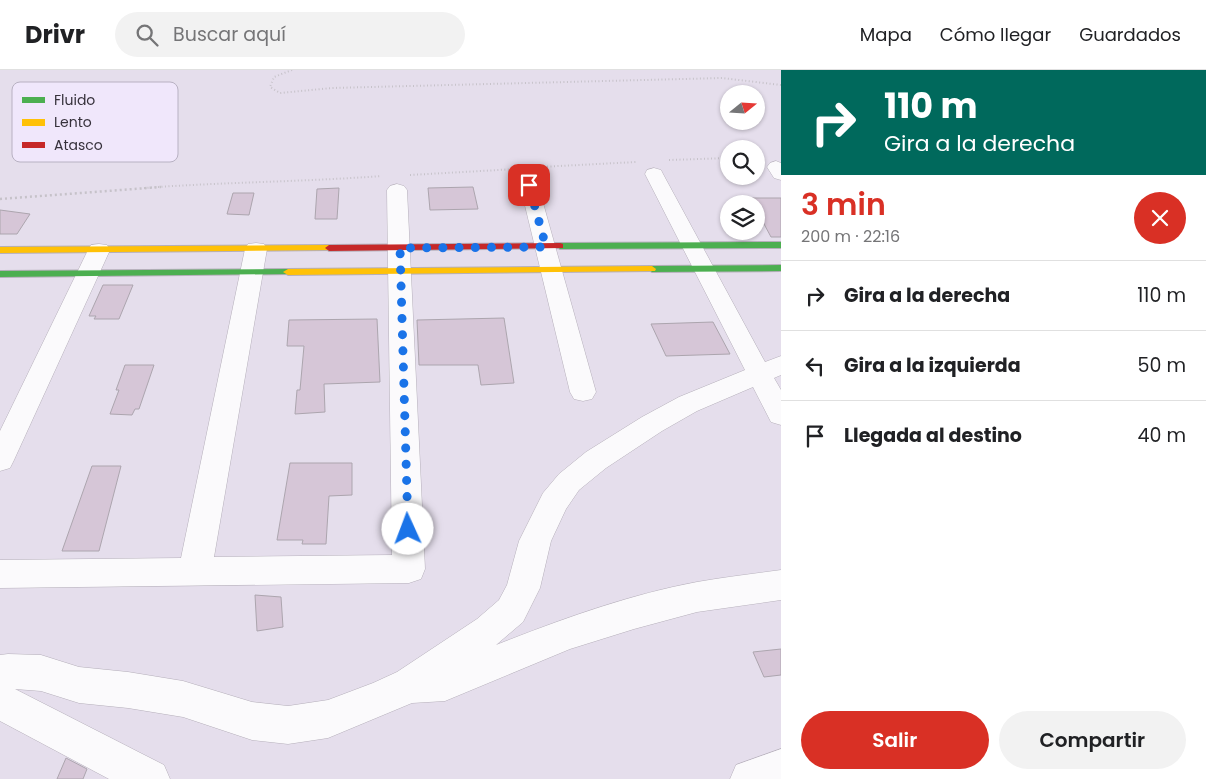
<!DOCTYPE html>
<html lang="es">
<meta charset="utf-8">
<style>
:root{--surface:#fff;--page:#f2f2f2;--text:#202124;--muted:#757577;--line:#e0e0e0;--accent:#d93025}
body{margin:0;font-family:Poppins,sans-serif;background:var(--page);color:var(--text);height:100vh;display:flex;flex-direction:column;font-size:19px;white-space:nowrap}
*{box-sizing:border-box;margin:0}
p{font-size:16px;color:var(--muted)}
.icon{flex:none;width:28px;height:28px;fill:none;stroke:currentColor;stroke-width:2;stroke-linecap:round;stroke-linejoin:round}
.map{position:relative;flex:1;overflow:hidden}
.drawer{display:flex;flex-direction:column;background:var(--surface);width:425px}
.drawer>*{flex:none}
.banner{background:#00695c;color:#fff;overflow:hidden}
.needle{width:32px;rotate:72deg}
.fabs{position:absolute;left:720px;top:15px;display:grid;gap:10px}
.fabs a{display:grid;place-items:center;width:45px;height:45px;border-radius:50%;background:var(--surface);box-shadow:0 1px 4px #0004;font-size:25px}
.pin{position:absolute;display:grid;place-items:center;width:42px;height:42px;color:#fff;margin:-21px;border-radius:10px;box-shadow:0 2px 8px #0006}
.me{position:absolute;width:55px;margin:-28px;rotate:358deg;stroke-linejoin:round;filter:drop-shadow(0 0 4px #0008)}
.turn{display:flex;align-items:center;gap:18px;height:105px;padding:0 20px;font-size:22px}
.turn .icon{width:65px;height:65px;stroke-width:2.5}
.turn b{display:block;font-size:35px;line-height:42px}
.round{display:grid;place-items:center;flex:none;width:52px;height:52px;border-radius:26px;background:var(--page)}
.head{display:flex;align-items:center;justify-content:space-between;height:85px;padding:0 20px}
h1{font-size:30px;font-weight:600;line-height:38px;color:var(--accent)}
.action{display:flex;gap:10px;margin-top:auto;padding:10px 20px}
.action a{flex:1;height:58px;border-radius:30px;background:var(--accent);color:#fff;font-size:20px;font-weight:600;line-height:58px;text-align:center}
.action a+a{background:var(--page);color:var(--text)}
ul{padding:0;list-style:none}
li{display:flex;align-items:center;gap:15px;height:70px;padding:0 20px;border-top:1px solid var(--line)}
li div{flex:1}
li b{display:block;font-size:19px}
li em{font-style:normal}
header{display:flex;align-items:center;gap:30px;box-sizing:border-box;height:70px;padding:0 25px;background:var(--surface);border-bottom:1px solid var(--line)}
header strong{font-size:24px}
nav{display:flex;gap:28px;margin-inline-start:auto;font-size:18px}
.search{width:350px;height:45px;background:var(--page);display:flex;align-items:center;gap:12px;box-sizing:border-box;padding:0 18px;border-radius:28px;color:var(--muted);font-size:19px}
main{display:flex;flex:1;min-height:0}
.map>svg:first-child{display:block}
.building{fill:#d6c6d7;stroke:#aca5ae}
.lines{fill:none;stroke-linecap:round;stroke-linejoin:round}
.street-casing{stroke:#b5afba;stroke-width:1}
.fast-casing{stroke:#b5afba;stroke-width:2}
.slow-casing{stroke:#b5afba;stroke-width:2}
.jam-casing{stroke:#b5afba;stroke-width:2}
.path-far1{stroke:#c6c2c9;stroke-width:2;stroke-dasharray:1 2.5;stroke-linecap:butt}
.path{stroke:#c6c2c9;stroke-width:2.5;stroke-dasharray:2 3;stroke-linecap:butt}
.street{fill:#fbfafc;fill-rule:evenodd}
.fast{fill:#4caf50;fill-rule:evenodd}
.slow{fill:#ffc107;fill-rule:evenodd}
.jam{fill:#c62828;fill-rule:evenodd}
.route{stroke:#1a73e8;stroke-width:9;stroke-dasharray:0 16.2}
.key{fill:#f0e7fb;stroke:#b8b1c2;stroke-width:1}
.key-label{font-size:14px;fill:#37323c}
</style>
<header>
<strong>Drivr</strong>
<div class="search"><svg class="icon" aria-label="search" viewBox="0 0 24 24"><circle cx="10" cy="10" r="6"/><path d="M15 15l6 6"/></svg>Buscar aquí</div>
<nav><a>Mapa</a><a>Cómo llegar</a><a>Guardados</a></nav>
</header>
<main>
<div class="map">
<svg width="781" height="709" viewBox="0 0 781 709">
<rect width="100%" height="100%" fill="#e5deec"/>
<g class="building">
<path d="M473,117L478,139L430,140L428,118Z"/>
<path d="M339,118L337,149H315L317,119Z"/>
<path d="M233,123H254L249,145L227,144Z"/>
<path d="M751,128H781V167H771L756,139V134H754Z"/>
<path d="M0,140L30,144L17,164H0Z"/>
<path d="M103,215H133L119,249H94L96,246H89Z"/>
<path d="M504,248L514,313L481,315L478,295H419L417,250Z"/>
<path d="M377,249L380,312L324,314L325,342L295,344L297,320H300L304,276H287L289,250Z"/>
<path d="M713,252L730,284L666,286L651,254Z"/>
<path d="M125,295H154L139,339H135L132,345L110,344L119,320H116Z"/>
<path d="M290,393H352V425L329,426L326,474H302L303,470H277Z"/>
<path d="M92,396H121L99,481H62Z"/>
<path d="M255,525L281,527L283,557L257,561Z"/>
<path d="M781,579V605L764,607L753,582Z"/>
<path d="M66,688L87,699L83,709H57Z"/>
</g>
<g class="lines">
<g class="street-casing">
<g id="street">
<path d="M776,91L781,93V110L774,108L767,97L770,93Z"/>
<path d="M654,98L661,100L663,104L765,292L781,286V305L774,308L781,320V355L771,352L753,317L697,341L662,361L606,398L579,420L566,439L551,471L540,518L523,552L496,575C562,549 628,525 697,512C725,507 753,504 781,500V530L697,542L634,559L570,579L445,631L412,633L328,668L288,674L252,670L183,647L128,638L79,633L41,621L15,619L164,695L170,709H109L0,651V585L8,584L41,585L79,597L128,602L183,611L252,632L288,636L328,630L373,613L397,602L477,549L499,530L507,515L519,471L543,423L559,404L586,382L642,347L679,327L745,300L645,104L647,100Z"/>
<path d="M529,109L536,111L538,115L596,322L592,329L583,331L574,329L570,322L520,115L522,111Z"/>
<path d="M397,114L404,116L407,120L425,499L421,509L409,513L0,518V490L181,488L245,179L248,174L256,173L264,174L267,179L214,487L392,485L387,120L390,116Z"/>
<path d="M99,174L107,175L110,180L14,390L10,398L0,401V361L88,180L91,175Z"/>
<path d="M781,679V709H730L736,695Z"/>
</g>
</g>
<g class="fast-casing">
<g id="fast">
<path d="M781,172V178L560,179L556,176L560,173Z"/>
<path d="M781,195V201L652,202L648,199L652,196Z"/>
<path d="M288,199L291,200V204L0,207V201Z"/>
</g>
</g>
<g class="slow-casing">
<g id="slow">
<path d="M329,175L333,178L332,180L0,183V177Z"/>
<path d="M652,196L656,199L655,201L288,205L283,202L288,199Z"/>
</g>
</g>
<g class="jam-casing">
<path id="jam" d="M560,173L563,174V178L329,181L325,178L329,175Z"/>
</g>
<g class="path-far1">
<path d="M292,0L274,7L270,17L280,23L332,18L722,8L781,15"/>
<path d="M669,90L729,88"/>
<path d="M540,97L636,92"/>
<path d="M410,105L516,99"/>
<path d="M144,118C223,112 302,112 381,106"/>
</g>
<path class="path" d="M0,129L161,117"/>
<use href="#street" class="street"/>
<use href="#fast" class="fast"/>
<use href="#slow" class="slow"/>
<use href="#jam" class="jam"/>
</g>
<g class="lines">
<path class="route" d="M408,459L400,178L546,177L529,115"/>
</g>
<rect x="12" y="12" width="166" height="80" rx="8" class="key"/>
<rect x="22" y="27" width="23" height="6" fill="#4caf50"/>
<rect x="22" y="49" width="23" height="7" fill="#ffc107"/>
<rect x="22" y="72" width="23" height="6" fill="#c62828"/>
<g class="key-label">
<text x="54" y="35">Fluido</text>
<text x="54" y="57">Lento</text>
<text x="54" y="80">Atasco</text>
</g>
</svg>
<div class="fabs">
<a><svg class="needle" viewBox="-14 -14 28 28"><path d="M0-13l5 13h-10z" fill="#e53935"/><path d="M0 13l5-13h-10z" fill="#757577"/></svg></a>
<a><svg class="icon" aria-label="search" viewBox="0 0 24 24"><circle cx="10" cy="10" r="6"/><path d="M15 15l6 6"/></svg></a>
<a><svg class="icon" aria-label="layers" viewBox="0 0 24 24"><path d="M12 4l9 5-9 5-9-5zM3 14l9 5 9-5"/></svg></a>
</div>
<div class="pin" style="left:529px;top:115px;background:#d93025"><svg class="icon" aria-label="arrive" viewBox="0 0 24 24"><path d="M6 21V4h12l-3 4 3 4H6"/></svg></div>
<svg class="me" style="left:408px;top:459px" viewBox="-20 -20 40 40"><circle r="19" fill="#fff"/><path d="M0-13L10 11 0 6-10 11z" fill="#1a73e8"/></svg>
</div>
<section class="drawer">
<div class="banner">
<div class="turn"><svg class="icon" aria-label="right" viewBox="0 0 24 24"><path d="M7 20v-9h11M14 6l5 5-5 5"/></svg><div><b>110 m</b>Gira a la derecha</div></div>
</div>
<div class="head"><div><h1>3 min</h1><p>200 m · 22:16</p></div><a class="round" style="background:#d93025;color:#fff"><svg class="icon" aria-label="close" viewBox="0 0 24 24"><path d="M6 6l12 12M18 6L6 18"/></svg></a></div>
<ul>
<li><svg class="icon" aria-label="right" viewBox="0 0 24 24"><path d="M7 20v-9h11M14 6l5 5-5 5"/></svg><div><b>Gira a la derecha</b></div><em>110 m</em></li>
<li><svg class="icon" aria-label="left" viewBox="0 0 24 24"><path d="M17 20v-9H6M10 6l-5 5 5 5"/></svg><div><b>Gira a la izquierda</b></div><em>50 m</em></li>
<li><svg class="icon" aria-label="arrive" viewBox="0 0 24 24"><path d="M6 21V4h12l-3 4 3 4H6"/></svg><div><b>Llegada al destino</b></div><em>40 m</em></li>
</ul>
<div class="action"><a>Salir</a><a>Compartir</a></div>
</section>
</main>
